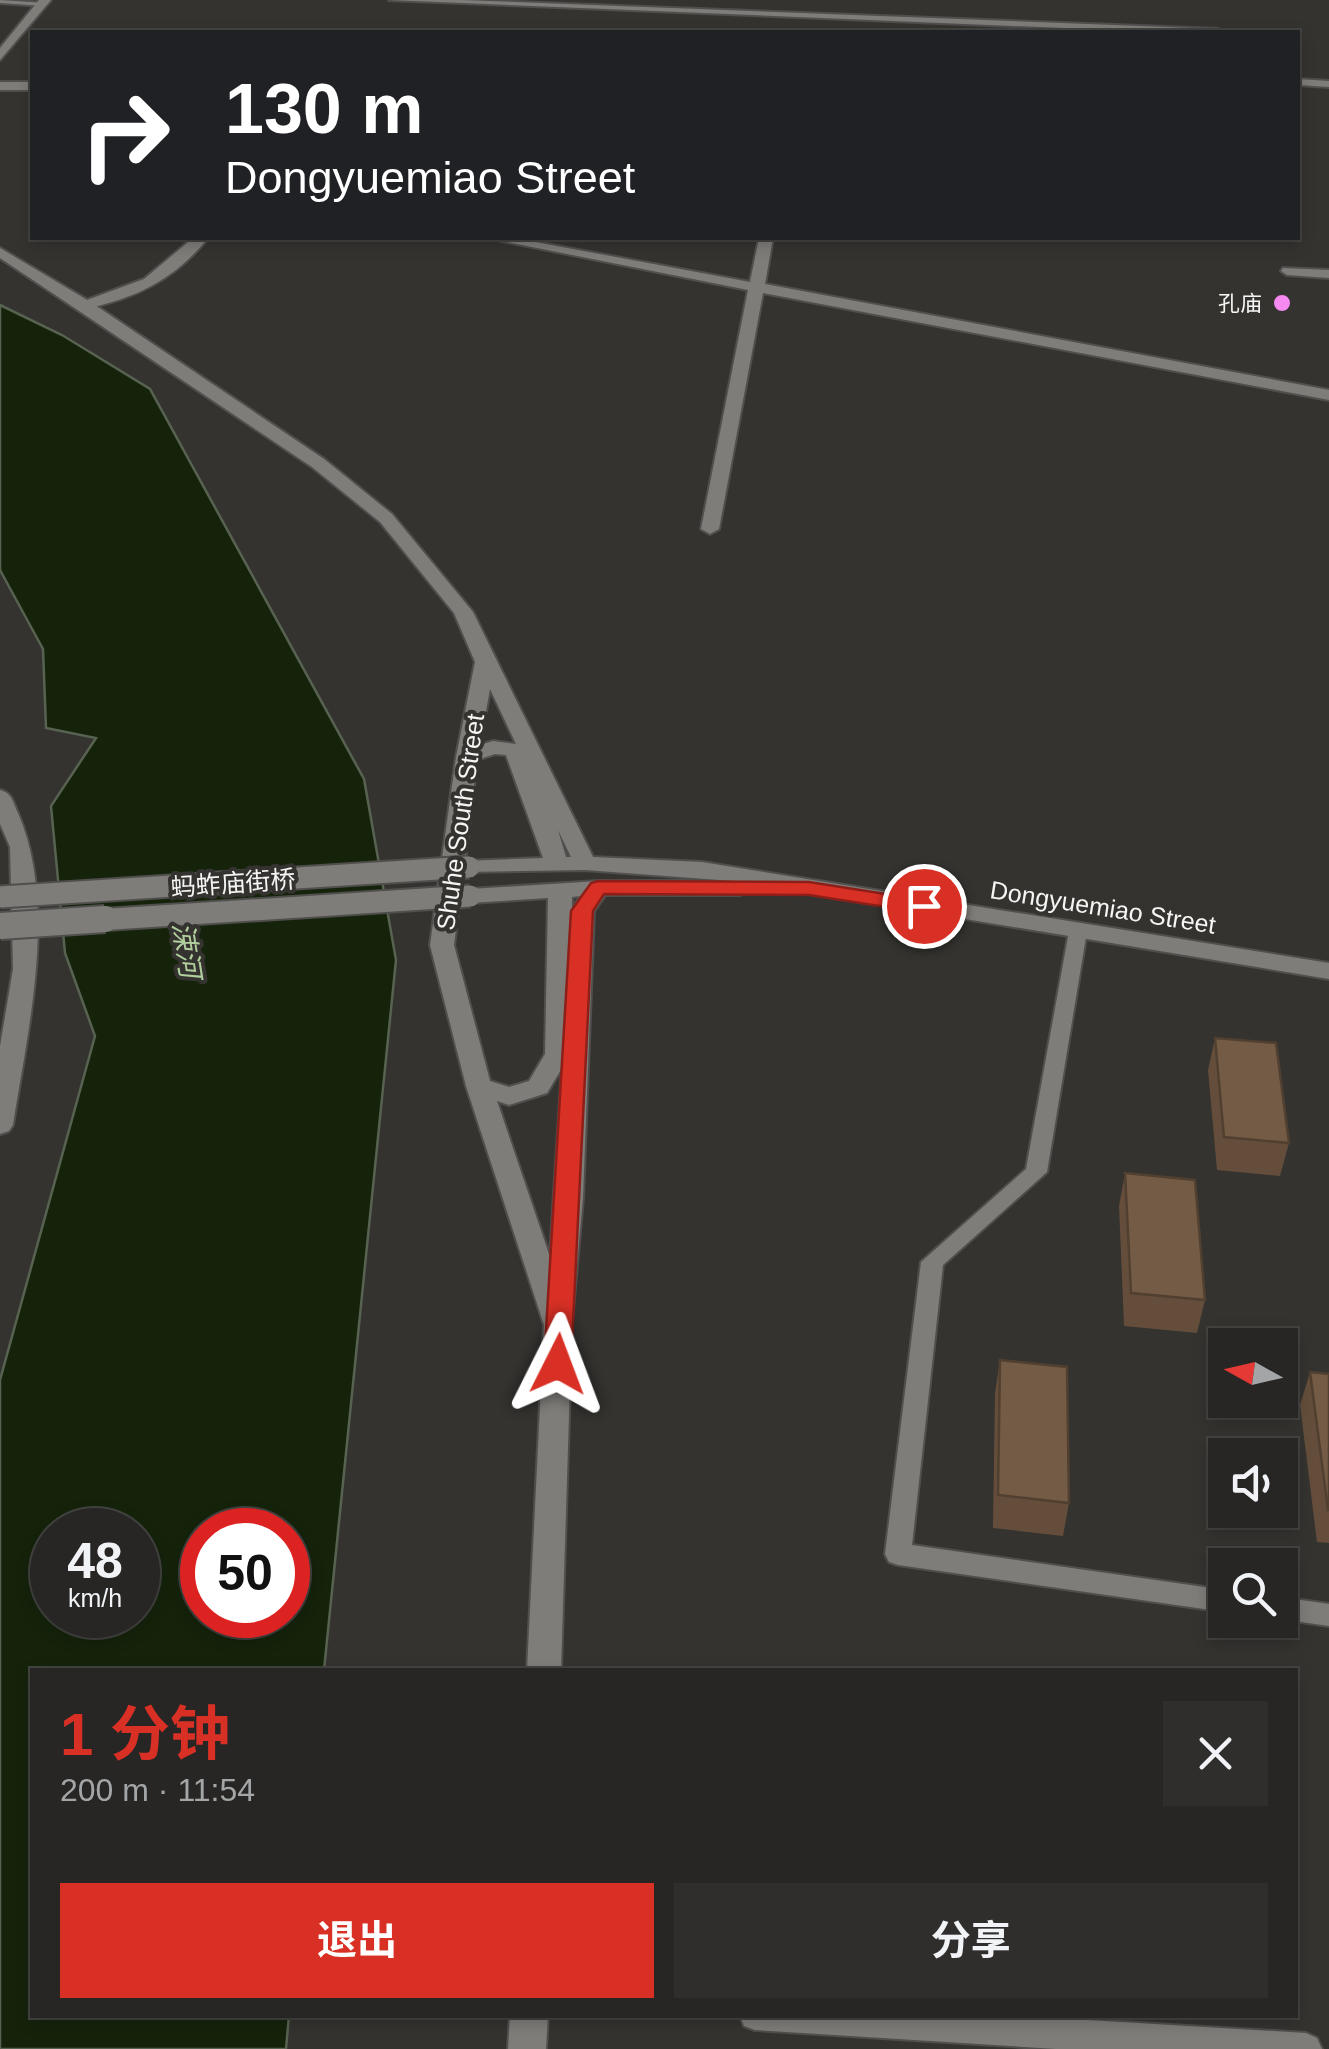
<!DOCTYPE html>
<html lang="zh">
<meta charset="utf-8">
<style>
:root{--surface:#272624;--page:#2f2e2c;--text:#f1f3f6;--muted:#a4a5a6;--line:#434341;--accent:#d93025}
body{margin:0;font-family:Arial,"Noto Sans SC",sans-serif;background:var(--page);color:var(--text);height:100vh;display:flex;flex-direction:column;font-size:38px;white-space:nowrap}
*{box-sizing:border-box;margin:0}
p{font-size:32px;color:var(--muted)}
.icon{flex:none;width:55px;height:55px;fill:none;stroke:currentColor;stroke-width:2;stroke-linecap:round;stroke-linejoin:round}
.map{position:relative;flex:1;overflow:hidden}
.panel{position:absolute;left:30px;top:1668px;width:1268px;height:350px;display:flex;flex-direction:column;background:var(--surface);border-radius:0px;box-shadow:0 5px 15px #0003,0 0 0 2px var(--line)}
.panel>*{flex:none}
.banner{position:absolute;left:30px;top:30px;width:1270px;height:210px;border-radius:0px;box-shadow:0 5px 15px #0003,0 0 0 2px var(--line);background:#202124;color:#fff;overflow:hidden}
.needle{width:65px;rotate:278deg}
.controls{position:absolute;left:1208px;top:1328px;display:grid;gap:20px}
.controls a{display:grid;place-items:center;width:90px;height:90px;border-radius:0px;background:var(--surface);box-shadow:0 5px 15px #0003,0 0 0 2px var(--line);font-size:50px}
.speed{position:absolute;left:30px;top:1508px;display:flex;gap:20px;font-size:50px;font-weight:700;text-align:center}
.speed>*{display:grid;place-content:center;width:130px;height:130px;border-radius:50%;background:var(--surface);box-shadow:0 5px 15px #0003,0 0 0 2px var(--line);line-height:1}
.speed small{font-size:25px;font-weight:400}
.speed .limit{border:15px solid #d22;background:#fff;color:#111}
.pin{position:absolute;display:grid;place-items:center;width:85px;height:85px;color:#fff;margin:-42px;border:5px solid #fff;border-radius:50%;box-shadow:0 2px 10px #0007}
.me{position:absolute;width:110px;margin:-55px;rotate:3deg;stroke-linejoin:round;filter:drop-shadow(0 0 8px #0008)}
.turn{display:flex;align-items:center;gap:35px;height:210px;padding:0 30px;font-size:45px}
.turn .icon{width:130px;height:130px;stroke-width:2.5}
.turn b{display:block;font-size:70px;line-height:85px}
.round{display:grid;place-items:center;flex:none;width:105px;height:105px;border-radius:0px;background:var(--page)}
.head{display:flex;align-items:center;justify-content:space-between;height:170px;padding:0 30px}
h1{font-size:60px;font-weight:700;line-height:75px;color:var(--accent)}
.cta{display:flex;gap:20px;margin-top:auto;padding:20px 30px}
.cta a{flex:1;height:115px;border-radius:0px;background:var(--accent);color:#fff;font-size:40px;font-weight:700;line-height:115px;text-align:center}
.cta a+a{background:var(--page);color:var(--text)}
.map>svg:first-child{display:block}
.water{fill:#15230b;stroke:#586251;stroke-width:2.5;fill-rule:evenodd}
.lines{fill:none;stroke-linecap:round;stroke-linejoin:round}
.lane-casing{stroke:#504f4d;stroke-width:4}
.street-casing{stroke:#504f4d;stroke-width:4}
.secondary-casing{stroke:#504f4d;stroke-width:4}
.lane{fill:#7f7d7a;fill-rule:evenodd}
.street{fill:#7f7d7a;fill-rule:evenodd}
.secondary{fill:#7f7d7a;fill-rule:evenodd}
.secondary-bridge-far1-casing{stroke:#504f4d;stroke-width:25;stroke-linecap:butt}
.secondary-bridge-casing{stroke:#504f4d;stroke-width:30;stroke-linecap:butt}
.secondary-bridge-far1{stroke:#7f7d7a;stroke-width:21}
.secondary-bridge{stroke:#7f7d7a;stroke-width:26}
.wall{fill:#644e3b}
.building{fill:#745b45;stroke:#514030;stroke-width:2.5}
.route{fill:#d93025;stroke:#8d1f18;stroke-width:2.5}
.poi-dot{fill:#f589ef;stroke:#343330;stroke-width:4}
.labels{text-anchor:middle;stroke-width:8;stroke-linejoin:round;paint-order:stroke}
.far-poi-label{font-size:22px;fill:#f5f5f3;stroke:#343330;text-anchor:end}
.street-label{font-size:25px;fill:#f5f5f3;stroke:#343330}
.water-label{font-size:28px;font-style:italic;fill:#b0cf9d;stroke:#343330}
</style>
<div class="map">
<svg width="1329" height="2049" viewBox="0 0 1329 2049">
<rect width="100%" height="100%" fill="#343330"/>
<path class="water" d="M0,305L62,335L150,389L364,779L396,960L324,1670H32V2015H289L286,2049H0V1380L95,1036L65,953L51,806L96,738L46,728L43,649L0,570ZM52,1530H138V1615H52ZM202,1530H288V1615H202Z"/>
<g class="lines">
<g class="lane-casing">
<g id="lane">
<path d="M0,0L47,3L43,6L0,3Z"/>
<path d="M389,0H462L1218,29L1223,32H1159Z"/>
<path d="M1298,79L1329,81V87L1298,85Z"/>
<path d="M1283,268L1329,270V278L1287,275L1281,271Z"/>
<path d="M1078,925L1087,931L1047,1172L943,1265L912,1545L1225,1590V1612L898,1565L889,1562L885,1554L921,1262L1026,1169L1069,931Z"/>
<path d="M1280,1597L1329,1604V1626L1280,1619Z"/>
<path d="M740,2015H1005L1306,2033L1317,2038L1322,2049H1056L755,2030L744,2026Z"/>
</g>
</g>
<g class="street-casing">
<g id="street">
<rect x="0" y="82" width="32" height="8"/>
<path d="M193,238H208C175,279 135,299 84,309L76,304L144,279Z"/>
<path d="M487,238H514L750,282L759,238H773L765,284L1329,390V400L763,293L719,529L710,534L701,529L748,290Z"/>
</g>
</g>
<g class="secondary-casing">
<g id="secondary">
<path d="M39,0H51L0,60V48Z"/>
<path d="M0,248L89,301L324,459L392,514L473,612L593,857L702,862L1329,963V979L747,883L751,888L747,893L739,895H605L594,911L583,1198L572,1320L561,1670H527L544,1325L466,1086L430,945L456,757L475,662L454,613L380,522L312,467L0,258ZM490,689L516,744L493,741L480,745ZM495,754L506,755L543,858L465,861L477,760ZM558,830L571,857H566ZM585,870L733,881H598L470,889L461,893L463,872ZM581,896L572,909V897ZM460,898L470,903L548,898L545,1054L529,1081L509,1087L490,1081L454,945ZM562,1068L550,1257L497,1101L509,1105L547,1093Z"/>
<path d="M0,790C12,793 13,802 18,813C58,906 28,1028 13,1125L9,1131L0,1134V1046L13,969L10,847L0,824Z"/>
<path d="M510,2015H548L546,2049H508Z"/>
</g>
</g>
<use href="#lane" class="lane"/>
<use href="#street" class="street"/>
<use href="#secondary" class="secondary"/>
<g class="secondary-bridge-far1-casing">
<g id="secondary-bridge-far1">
<path d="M0,897L469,867"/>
<path d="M66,922L470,896"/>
</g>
</g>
<g class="secondary-bridge-casing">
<path id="secondary-bridge" d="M0,926L105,919"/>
</g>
<use href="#secondary-bridge-far1" class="secondary-bridge-far1"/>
<use href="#secondary-bridge" class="secondary-bridge"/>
</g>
<g class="wall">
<path d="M1215,1038L1289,1143L1280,1176L1217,1170L1208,1070Z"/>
<path d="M1125,1173L1205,1300L1197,1333L1124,1326L1119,1206Z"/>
<path d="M1000,1360L1069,1503L1063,1536L993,1528L995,1393Z"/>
<path d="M1310,1372L1329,1374V1543L1317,1542L1300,1405Z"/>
</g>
<g class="building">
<path d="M1215,1038L1276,1043L1289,1143L1224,1137Z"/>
<path d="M1125,1173L1195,1180L1205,1300L1131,1293Z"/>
<path d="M1000,1360L1067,1367L1069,1503L998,1495Z"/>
<path d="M1310,1372L1329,1374V1510H1328Z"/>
</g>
<path class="route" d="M598,881L809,882L924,900L935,906L924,913L809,895L604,894L593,911L571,1364L567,1371L558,1374L548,1371L544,1364L571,911L591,883Z"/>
<circle class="poi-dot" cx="1282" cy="303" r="10"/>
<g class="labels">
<g class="far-poi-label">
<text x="1262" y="311">孔庙</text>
</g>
<g class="street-label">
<text transform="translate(460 822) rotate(-82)" y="9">Shuhe South Street</text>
<text transform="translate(233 883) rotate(-4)" y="9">蚂蚱庙街桥</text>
<text transform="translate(1103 907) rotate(9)" y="9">Dongyuemiao Street</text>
</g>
<g class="water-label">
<text transform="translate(187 950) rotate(81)" y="10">涑河</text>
</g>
</g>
</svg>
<div class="controls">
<a><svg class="needle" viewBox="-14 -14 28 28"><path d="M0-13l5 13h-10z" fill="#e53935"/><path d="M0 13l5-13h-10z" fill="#a4a5a6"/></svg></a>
<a><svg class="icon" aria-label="sound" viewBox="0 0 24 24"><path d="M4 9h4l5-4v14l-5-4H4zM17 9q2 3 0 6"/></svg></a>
<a><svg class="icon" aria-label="search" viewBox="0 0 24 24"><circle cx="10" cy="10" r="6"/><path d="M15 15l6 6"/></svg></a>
</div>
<div class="speed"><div>48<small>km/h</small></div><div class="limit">50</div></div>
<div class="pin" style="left:924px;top:906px;background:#d93025"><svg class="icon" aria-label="arrive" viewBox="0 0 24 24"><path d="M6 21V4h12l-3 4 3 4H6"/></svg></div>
<svg class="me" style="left:558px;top:1364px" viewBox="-20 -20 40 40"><path d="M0-17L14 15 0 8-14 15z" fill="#d93025" stroke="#fff" stroke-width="4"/></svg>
<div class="banner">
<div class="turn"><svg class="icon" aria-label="right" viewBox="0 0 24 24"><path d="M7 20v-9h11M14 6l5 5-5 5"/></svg><div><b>130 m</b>Dongyuemiao Street</div></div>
</div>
<section class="panel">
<div class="head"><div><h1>1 分钟</h1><p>200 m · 11:54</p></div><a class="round"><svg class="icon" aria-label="close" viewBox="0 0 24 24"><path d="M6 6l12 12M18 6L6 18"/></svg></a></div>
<div class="cta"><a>退出</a><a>分享</a></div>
</section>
</div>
